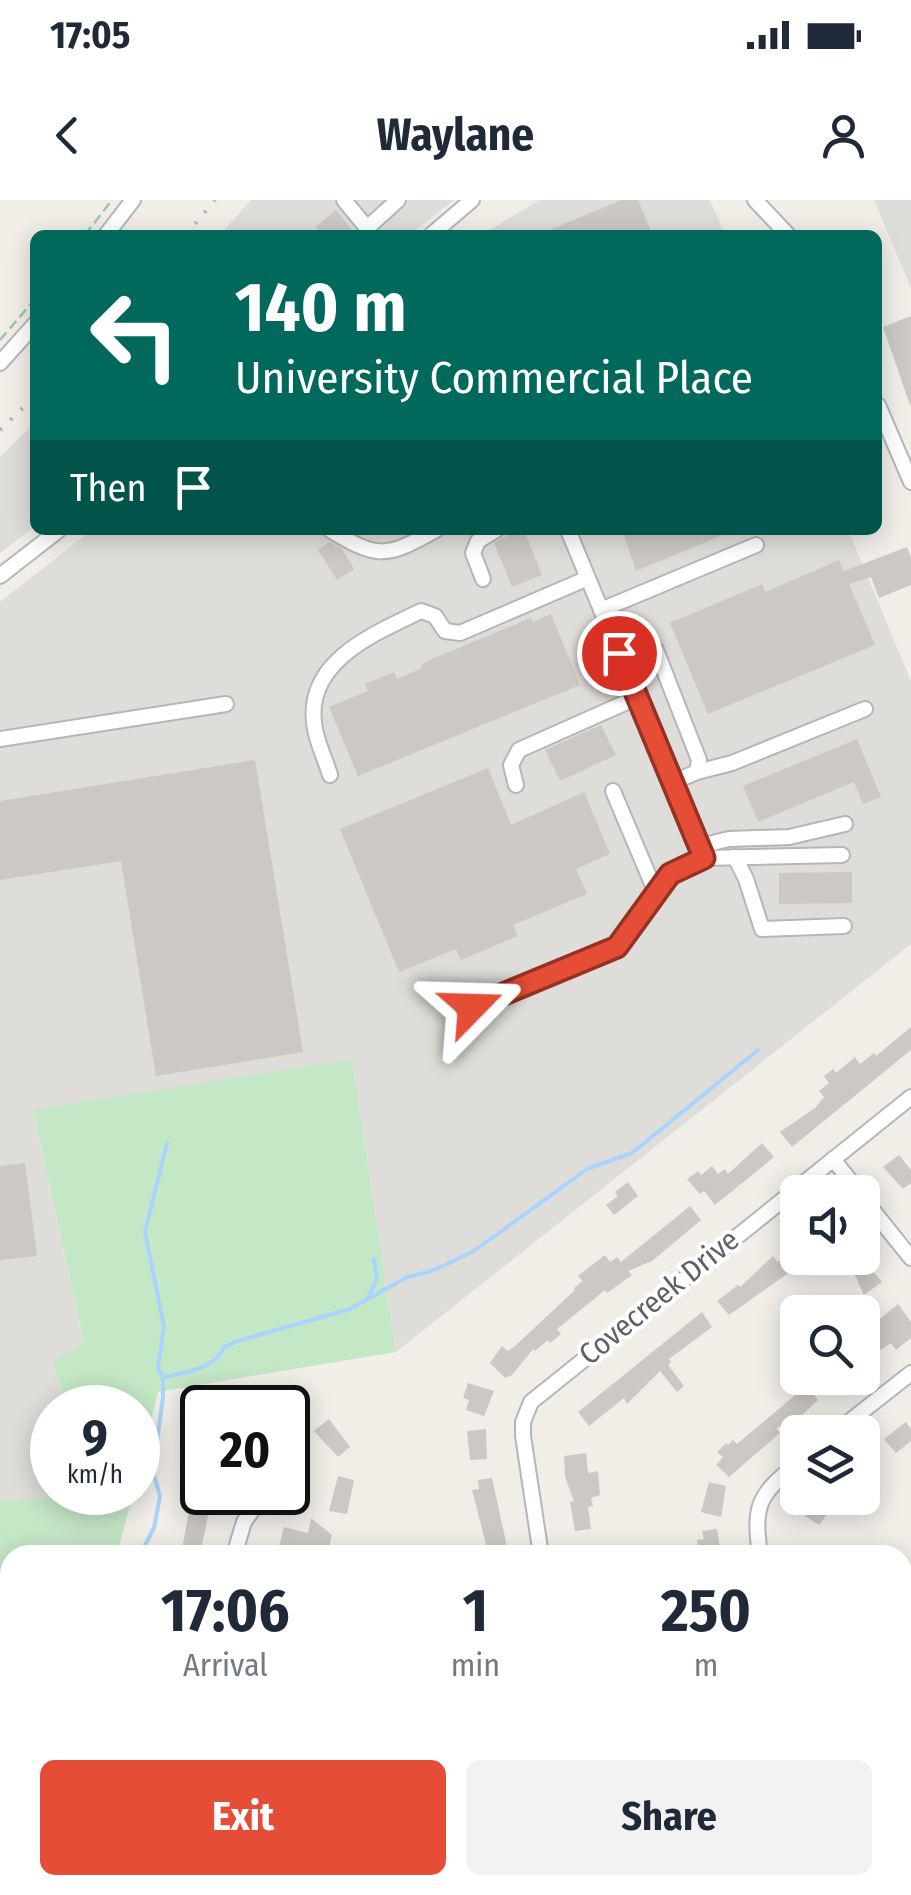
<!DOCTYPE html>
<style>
:root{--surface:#fff;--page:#f2f2f3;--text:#1f2937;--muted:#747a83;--accent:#e64d37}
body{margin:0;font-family:"Fira Sans Condensed",sans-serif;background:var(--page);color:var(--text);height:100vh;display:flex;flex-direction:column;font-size:38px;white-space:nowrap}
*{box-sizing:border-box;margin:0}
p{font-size:32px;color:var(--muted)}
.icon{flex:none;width:55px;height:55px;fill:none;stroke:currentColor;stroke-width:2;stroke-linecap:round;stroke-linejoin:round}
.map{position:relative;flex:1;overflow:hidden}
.panel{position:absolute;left:0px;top:1345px;width:912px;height:350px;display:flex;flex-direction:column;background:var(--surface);border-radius:30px 30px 0 0;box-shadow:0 5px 25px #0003}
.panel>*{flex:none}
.hud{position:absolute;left:30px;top:30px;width:852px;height:305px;border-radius:15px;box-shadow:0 5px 25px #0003;background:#00695c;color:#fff;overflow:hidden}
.buttons{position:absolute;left:780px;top:975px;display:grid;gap:20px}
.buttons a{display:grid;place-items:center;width:100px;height:100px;border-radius:15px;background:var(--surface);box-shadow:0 5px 25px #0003;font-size:50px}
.speed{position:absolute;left:30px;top:1185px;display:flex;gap:20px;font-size:50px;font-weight:700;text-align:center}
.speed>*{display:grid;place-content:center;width:130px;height:130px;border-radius:50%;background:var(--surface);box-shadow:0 5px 25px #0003;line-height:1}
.speed small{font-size:25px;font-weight:400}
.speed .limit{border:5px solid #111;border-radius:15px;background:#fff;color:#111}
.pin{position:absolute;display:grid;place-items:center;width:85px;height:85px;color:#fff;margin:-42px;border:5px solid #fff;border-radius:50%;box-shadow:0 2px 10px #0007}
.me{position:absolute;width:110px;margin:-55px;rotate:68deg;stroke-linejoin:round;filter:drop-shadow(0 0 8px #0008)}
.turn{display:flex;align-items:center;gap:35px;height:210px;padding:0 40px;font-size:45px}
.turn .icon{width:130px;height:130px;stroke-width:2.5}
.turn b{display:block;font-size:70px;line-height:85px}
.then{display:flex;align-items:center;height:95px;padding:0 40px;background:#0003;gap:20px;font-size:38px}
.eta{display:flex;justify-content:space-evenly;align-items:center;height:170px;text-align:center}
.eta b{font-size:60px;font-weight:700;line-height:70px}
.cta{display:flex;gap:20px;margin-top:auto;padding:20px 40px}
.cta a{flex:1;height:115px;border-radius:15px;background:var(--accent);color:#fff;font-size:40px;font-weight:700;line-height:115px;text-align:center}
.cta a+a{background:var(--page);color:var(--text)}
.status{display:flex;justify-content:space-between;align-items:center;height:70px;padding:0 50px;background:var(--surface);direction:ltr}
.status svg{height:28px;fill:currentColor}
header{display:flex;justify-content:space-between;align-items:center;height:130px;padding:0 40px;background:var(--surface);font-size:45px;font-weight:700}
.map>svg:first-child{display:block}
.industrial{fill:#dfddd9}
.green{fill:#c4e7c6}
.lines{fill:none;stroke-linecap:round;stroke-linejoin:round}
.stream{stroke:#a9d4fd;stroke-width:4}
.building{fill:#ccc8c4}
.minor-casing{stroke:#b4b6bb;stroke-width:18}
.path{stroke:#9dc7ac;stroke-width:2.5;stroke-dasharray:10 5;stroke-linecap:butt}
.minor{stroke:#fff;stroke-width:14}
.rail{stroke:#b5b5b7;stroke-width:4;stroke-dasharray:2.5 12;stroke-linecap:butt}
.route-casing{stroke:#963224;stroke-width:25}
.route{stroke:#e64d37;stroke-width:18}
.labels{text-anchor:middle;stroke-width:8;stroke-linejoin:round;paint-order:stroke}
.street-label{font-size:30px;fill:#5e6167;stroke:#fff}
</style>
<div class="status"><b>17:05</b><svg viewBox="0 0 49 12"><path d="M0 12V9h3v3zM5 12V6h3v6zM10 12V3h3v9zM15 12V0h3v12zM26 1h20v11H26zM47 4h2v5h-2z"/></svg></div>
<header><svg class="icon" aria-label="back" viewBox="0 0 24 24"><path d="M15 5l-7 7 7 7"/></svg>Waylane<svg class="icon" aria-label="person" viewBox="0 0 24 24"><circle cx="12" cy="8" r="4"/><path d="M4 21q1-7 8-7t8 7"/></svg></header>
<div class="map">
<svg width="911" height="1695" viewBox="0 0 911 1695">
<rect width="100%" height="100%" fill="#f0eee7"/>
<g class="industrial">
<path d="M251,0H454L409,35H220Z"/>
<path d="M539,0H710L725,35H482Z"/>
<path d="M874,0H911V88Z"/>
<path d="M35,223V326L0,353V257Z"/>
<path d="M92,330H848L911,481V744L396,1152L352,859L33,911L84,1144L52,1163L68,1207L52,1208V1292L96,1293L98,1297L0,1300V402Z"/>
</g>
<g class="green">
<path d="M352,859L396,1152L158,1192L138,1273V1208L68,1207L52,1162L84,1143L33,910Z"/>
<path d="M96,1293H133L117,1355H10V1604L0,1619V1300L97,1297Z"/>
</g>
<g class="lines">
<g class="stream">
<path d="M369,1096L377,1078L374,1059"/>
<path d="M163,1178C186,1171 214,1170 224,1147L238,1141L350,1109L407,1077L432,1071L474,1051L587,969L632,953L758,850"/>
<path d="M140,1355L154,1328L160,1296L153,1272L163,1197V1178L158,1168L164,1126L145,1032L167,943"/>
<path d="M0,1618L10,1606"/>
</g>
</g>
<g class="building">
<path d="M621,0H638L651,31L643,35H538Z"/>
<path d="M336,10L356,35H323L316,27Z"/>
<path d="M911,116V205H910L883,127Z"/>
<path d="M518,330H524L542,375L512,387L494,343Z"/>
<path d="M622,330H735L636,371Z"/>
<path d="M330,342L342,349L354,369L337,380L318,350Z"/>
<path d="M907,347L911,358V385L879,398L871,377L849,384L875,445L708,514L670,423L762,384L765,392L839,360L844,371Z"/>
<path d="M551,414L580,485L358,576L329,507L368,491L365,484L394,472L397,479L422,468L421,465L434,458L531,418L533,422Z"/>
<path d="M601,525L616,555L560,581L545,550Z"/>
<path d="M857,539L881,597L863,604L854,582L758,622L743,586Z"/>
<path d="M255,560L303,852L156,876L121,661L0,680V601Z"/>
<path d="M488,568L511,625L584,592L610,654L576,669L587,694L513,725L518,736L461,760L456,749L399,772L340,629Z"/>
<path d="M852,672V703L779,704V673Z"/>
<path d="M911,827V850L792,947L780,932L815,908L824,897L819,891L829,883L824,876L833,869L836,873L855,857L860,864L874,853L876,856Z"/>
<path d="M762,943L774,957L715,1005L704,991L700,994L687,979L698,971L701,975L712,966L718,974L725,969L728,974Z"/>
<path d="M899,955L911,970V983L903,989L883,967Z"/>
<path d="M25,963L37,1056L0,1060V966Z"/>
<path d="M628,982L638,996L614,1015L606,1005L618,996L615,992Z"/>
<path d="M690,1006L701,1020L652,1061L628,1071L632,1075L607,1093L605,1090L557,1129L561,1134L550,1143L548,1140L535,1151L533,1149L512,1175L505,1178L490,1163L502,1146L508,1151L515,1146L575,1090L574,1088L583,1081L578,1076L605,1055L610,1062L617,1057L621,1062Z"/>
<path d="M787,1054L797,1067L729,1115L717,1101L738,1085L740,1087L773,1056L778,1062Z"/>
<path d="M866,1062L882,1082L864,1095L853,1071Z"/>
<path d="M898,1104L911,1122V1138L896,1150L891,1143L862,1162V1147L878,1135L871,1126Z"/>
<path d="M702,1112L712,1127L669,1159L671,1162L668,1165L684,1186L677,1192L660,1171L627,1204L624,1198L589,1226L578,1212Z"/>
<path d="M468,1183L494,1191L484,1216L466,1210L469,1200L463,1198Z"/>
<path d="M806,1186L818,1200L801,1216L776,1228L780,1233L729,1277L716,1265L723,1257L717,1252L726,1243L728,1245L733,1240L737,1244Z"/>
<path d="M329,1219L350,1247L338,1257L314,1231Z"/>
<path d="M906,1222L911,1229V1241L896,1253L884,1239Z"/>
<path d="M486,1229L487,1259L470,1260L467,1231Z"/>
<path d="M586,1253L588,1273L598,1271L600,1295L591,1298L593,1306L588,1307L591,1329L575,1331L570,1302L574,1301L565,1277L564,1256Z"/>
<path d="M338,1276L354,1280L347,1314L329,1311Z"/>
<path d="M492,1278L506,1342L505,1350L488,1352L472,1290L479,1289L478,1280Z"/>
<path d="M709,1282L726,1286L721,1317L701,1312Z"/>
<path d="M199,1292H219L209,1311L200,1355H181L188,1316Z"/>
<path d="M814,1298H839L819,1325L805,1316Z"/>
<path d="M311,1318L332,1335L327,1355L304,1352V1355H277L284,1327L308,1333Z"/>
<path d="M717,1329L721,1355H699L697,1340L704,1339L702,1331Z"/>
</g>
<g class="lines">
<g class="minor-casing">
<g id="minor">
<path d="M344,0L367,28L398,0"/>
<path d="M755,0L788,35"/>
<path d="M106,35L133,0"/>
<path d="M431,35L472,0"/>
<path d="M0,163L35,124"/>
<path d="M878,205L911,282"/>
<path d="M330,330C378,359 386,358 436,330"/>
<path d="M568,330L704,658"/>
<path d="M0,376L59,330"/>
<path d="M483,379L473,353L478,341L496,330"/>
<path d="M601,410L756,345"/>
<path d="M619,453L647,443L656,450L699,560L697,572L673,582"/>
<path d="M0,539L226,504"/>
<path d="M697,572L732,563L865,509"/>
<path d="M330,575C325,558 315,539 314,522C307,460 376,433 421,411L435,416L445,431L460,433L588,378"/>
<path d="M516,585L511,565L519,550L638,497"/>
<path d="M613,591L656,693"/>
<path d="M700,646L729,639L789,637L845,624"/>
<path d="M735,657L746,679L762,729L844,726"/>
<path d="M472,807L617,747L670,674L704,658L842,655"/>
<path d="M833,959L859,992"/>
<path d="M862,997L911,1058"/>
<path d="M836,1232L911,1173"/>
<path d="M234,1355L244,1322L265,1292"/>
<path d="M541,1355L523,1236V1222L531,1202L911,897"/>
<path d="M760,1355C753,1305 758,1295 798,1263"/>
<path d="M323,1685L334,1695"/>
<path d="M458,1685L470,1695"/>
<path d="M895,1685L900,1695"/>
<path d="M375,1695L383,1685"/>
</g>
</g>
<g class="path">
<path d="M85,35L112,0"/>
<path d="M0,140L35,99"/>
</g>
<use href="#minor" class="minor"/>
<g class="rail">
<path d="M186,35L215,0"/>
<path d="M0,230L35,196"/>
</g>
</g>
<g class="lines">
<g class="route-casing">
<path id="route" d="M472,807L617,747L670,674L704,658L619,453"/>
</g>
<use href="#route" class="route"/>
</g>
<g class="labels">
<g class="street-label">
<text transform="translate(659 1097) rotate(-39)" y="10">Covecreek Drive</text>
</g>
</g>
</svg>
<div class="buttons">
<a><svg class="icon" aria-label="sound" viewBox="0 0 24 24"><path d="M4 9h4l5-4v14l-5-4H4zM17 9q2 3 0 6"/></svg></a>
<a><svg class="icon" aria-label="search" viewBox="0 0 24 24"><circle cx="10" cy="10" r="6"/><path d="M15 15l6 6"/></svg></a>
<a><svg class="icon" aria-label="layers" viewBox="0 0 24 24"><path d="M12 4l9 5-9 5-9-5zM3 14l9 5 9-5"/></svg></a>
</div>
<div class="speed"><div>9<small>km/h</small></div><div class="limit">20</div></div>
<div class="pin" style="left:619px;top:453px;background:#d93025"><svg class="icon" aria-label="arrive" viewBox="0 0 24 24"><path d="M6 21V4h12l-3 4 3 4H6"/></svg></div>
<svg class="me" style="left:472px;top:807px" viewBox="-20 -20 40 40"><path d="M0-17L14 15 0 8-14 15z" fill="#e64d37" stroke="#fff" stroke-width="4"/></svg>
<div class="hud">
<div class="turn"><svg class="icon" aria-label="left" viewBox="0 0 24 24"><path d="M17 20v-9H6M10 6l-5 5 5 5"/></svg><div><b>140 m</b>University Commercial Place</div></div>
<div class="then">Then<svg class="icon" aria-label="arrive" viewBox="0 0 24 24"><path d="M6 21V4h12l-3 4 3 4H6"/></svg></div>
</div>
<section class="panel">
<div class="eta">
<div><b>17:06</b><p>Arrival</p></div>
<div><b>1</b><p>min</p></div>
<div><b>250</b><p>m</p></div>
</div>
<div class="cta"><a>Exit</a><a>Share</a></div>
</section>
</div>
